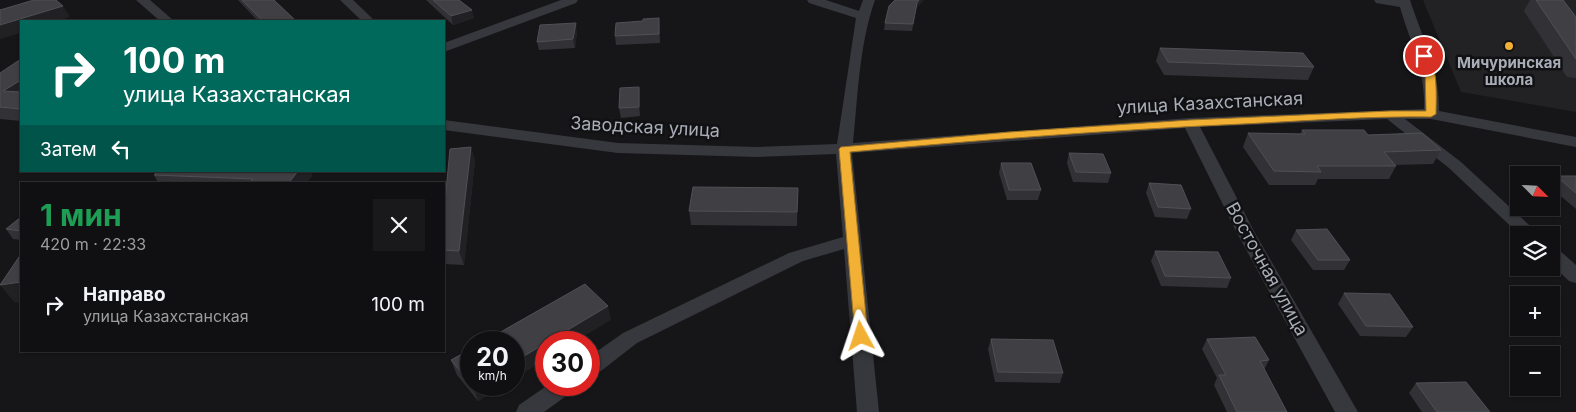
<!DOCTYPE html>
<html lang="ru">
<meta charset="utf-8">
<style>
:root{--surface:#101012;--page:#19191b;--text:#f1f3f6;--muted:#9c9d9f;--line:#303032}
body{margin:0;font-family:Inter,sans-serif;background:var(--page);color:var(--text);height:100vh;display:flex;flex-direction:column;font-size:19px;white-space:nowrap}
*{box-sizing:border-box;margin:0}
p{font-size:16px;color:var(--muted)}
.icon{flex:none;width:28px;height:28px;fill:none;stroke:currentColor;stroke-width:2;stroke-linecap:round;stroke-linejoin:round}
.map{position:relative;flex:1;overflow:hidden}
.drawer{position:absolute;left:20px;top:182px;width:425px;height:170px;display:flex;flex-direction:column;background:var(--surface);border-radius:0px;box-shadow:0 1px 4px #0004,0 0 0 1px var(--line)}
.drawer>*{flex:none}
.banner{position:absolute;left:20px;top:20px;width:425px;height:152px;border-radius:0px;box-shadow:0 1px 4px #0004,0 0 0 1px var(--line);background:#00695c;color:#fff;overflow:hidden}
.needle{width:32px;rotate:114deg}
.tools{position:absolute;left:1510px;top:166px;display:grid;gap:10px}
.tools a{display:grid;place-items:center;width:50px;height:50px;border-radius:0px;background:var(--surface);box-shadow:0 1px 4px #0004,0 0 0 1px var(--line);font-size:25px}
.speed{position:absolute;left:460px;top:331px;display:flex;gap:10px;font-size:25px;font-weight:700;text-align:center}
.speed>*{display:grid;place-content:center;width:65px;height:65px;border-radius:50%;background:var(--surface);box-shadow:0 1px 4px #0004,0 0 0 1px var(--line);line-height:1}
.speed small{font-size:12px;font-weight:400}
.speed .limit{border:8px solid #d22;background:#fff;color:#111}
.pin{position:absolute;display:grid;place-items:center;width:42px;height:42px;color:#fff;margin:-21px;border:2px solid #fff;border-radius:50%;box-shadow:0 1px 5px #0007}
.me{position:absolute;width:55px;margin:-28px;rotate:355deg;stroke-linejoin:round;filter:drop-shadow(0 0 4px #0008)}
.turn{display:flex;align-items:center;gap:18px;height:105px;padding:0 20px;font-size:22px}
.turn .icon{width:65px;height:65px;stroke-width:2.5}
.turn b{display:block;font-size:35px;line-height:42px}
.then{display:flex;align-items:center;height:48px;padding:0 20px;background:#0003;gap:10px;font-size:19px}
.round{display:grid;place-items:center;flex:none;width:52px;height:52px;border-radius:0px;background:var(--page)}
.headline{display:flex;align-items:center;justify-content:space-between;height:85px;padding:0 20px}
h1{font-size:30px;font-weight:700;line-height:38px;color:#1e9e55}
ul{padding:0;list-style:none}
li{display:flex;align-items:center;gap:15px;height:75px;padding:0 20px}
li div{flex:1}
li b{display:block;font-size:19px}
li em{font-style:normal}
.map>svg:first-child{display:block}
.built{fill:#222225}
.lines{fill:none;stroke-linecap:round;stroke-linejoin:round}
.minor{fill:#37383d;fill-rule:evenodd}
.wall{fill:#323236}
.shaded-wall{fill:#212124}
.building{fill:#3f3f44;stroke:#4f5156}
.route{fill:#f2b134;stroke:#9d7322}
.poi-dot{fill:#f2b134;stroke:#111113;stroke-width:2}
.labels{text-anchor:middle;stroke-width:5;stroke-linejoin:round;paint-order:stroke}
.far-poi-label{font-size:15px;font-weight:bold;fill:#a8adb8;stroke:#111113}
.street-label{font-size:18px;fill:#a8adb8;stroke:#111113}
</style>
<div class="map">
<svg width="1576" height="412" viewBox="0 0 1576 412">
<rect width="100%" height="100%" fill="#161618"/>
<path class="built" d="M1423,0H1576V112L1461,92Z"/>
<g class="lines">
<g class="minor">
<path d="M136,0H150L174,21H160Z"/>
<path d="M340,0H353L375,21H362Z"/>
<path d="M561,0H578L576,3L444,52V43Z"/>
<path d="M807,0H826L859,11L863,0H875C859,45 858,96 853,143L1190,118L1424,109C1426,72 1410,42 1400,7L1376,3L1374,0H1410C1422,37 1440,71 1439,111L1576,137V147L1431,119H1405L1461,162L1540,235H1520L1449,168L1387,119L1200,127L1255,233L1358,412H1335L1237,233L1185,128L852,153L879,412H857L844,249L803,261L637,343L597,374L589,376V357L623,333L789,253L843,237L836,154L757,157L618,153L444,130V120L618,143L757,147L837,144L856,18L809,3Z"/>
<path d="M1551,247L1558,249L1576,265V283L1569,281L1551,264Z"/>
<path d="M548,385H576L573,391L544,412H516L519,405Z"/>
</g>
</g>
<g class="wall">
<path d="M238,0H274L296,21H258Z"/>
<path d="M426,0H459L474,18L453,25Z"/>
<path d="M1530,0H1563L1576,17V78L1567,77L1524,11Z"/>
<path d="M916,9L912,31L884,30L885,23Z"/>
<path d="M659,18L660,43L616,45L615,36L643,21Z"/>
<path d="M577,32L575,48L539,50L537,42Z"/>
<path d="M1160,48L1314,67L1308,80L1164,75L1156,61Z"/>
<path d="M21,59V121L0,119V73Z"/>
<path d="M639,87L640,96V116L621,118L619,108Z"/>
<path d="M1302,130L1368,135L1441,150L1433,164L1395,165L1396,166L1389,179H1318L1315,185H1269L1243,147L1248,133L1300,134Z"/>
<path d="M1069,153L1111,173L1108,183L1073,182L1067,163Z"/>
<path d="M475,160L464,265L444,264V213Z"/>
<path d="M1001,163L1041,190L1038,200H1007L999,173Z"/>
<path d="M158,171H310L312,176L305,184H159L154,175Z"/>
<path d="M1556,176H1576V209L1551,188V183Z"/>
<path d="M1149,183L1191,209L1187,219L1155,217L1146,193Z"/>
<path d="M798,188L797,226L691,225L689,211Z"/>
<path d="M21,217V240L13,239L6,229Z"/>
<path d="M1296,230L1350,260L1344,270H1313L1291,240Z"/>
<path d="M1155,251L1231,278L1227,288L1161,286L1151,261Z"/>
<path d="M1344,293L1413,327L1406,337L1360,336L1338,304Z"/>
<path d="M991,339L1063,373L1060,383L995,382L988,349Z"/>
<path d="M1207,339L1269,360L1264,370L1287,412H1227L1214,385L1217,378L1202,349Z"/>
<path d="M471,349V385H504L478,401L457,375L451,360Z"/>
<path d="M1416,383L1490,412H1422L1409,393Z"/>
</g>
<g class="shaded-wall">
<path d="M919,0H924L916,9L912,31L917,3Z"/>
<path d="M63,6L70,17L57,21H21V33L0,39V25Z"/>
<path d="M472,10L474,18L453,25L451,16Z"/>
<path d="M576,23L577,32L575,48L573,39Z"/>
<path d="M21,80V97L3,91Z"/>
<path d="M639,87L640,96V116L639,107Z"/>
<path d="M471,147L475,160L464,265L459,251Z"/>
<path d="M298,171H310L312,176L305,184H288Z"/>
<path d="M21,282V302L15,303L0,285Z"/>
<path d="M608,306L611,320L574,342H546V359L514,379V362Z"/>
<path d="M474,385H504L478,401L473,386Z"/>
</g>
<g class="building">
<path d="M34,0H56L63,6L0,25V10Z"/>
<path d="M242,0H274L296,21H263Z"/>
<path d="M433,0H459L472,10L451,16Z"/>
<path d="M895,0H919L917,3L913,24L885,23L889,6Z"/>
<path d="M1536,0H1563L1576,17V59Z"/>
<path d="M659,18V34L615,36L616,23L643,21V19Z"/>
<path d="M576,23L573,39L537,42L540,25Z"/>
<path d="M1160,48L1303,53L1314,67L1168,62Z"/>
<path d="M21,59V80L3,91L21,92V109L0,107V73Z"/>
<path d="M639,87V107L619,108L620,88Z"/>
<path d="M1302,130H1364L1368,135L1422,133L1441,150L1384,152L1396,166H1317L1321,172L1274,171L1248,133L1305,134Z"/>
<path d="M471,147L459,251L444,250V213L450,149Z"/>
<path d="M1069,153L1103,154L1111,173L1076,172Z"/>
<path d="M1001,163H1031L1041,190H1009Z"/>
<path d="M158,171H298L288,184H249L253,179L154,175Z"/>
<path d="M1556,176H1576V193Z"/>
<path d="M1149,183L1181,185L1191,209L1158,207Z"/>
<path d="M693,187L798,188L797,212L689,211Z"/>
<path d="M21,217V231L6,229Z"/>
<path d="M1327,229L1350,260H1318L1296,230Z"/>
<path d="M1155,251L1218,252L1231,278L1165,276Z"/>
<path d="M21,254V282L0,285Z"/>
<path d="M585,284L608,306L514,362V342H483Z"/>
<path d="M1344,293L1390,294L1413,327L1366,326Z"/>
<path d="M1255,337L1269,360L1260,361L1287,412H1237L1219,375H1226L1207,339Z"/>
<path d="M991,339L1053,340L1063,373L998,372Z"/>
<path d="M471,349V384L451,360Z"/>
<path d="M1466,382L1490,412H1437L1416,383Z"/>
</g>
<path class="route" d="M1424,53C1439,59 1436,100 1436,114L1431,117C1368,116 1305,121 1242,124C1111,130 980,140 850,152L868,336L866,339H856L855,336L839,149L841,147L1010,132L1190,120L1390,111H1426L1425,69L1420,56Z"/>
<circle class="poi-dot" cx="1509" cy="46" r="5"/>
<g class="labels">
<g class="far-poi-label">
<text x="1509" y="68">Мичуринская<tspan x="1509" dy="17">школа</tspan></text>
</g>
<g class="street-label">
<text transform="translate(1210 103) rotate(-3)" y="6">улица Казахстанская</text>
<text transform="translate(645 127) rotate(3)" y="6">Заводская улица</text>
<text transform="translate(1267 269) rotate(61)" y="6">Восточная улица</text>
</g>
</g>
</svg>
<div class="tools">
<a><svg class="needle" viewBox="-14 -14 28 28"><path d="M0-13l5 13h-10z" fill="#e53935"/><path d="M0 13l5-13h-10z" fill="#9c9d9f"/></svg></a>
<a><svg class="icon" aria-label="layers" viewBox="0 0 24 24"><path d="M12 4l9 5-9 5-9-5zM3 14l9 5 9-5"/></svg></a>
<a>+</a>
<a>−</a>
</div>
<div class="speed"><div>20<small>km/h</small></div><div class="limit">30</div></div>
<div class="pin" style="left:1424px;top:56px;background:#d93025"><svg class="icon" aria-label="arrive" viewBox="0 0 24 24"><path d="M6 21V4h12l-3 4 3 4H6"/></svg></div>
<svg class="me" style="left:861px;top:336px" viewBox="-20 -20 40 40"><path d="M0-17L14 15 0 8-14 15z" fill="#f2b134" stroke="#fff" stroke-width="4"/></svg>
<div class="banner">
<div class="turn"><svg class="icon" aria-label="right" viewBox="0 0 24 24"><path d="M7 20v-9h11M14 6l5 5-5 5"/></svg><div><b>100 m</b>улица Казахстанская</div></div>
<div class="then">Затем<svg class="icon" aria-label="left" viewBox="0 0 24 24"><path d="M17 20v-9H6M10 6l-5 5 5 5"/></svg></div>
</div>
<section class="drawer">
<div class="headline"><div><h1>1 мин</h1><p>420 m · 22:33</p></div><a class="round"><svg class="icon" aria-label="close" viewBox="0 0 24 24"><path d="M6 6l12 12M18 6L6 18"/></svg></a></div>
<ul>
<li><svg class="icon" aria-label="right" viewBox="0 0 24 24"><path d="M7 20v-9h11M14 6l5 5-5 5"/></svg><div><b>Направо</b><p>улица Казахстанская</p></div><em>100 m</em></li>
</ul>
</section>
</div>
